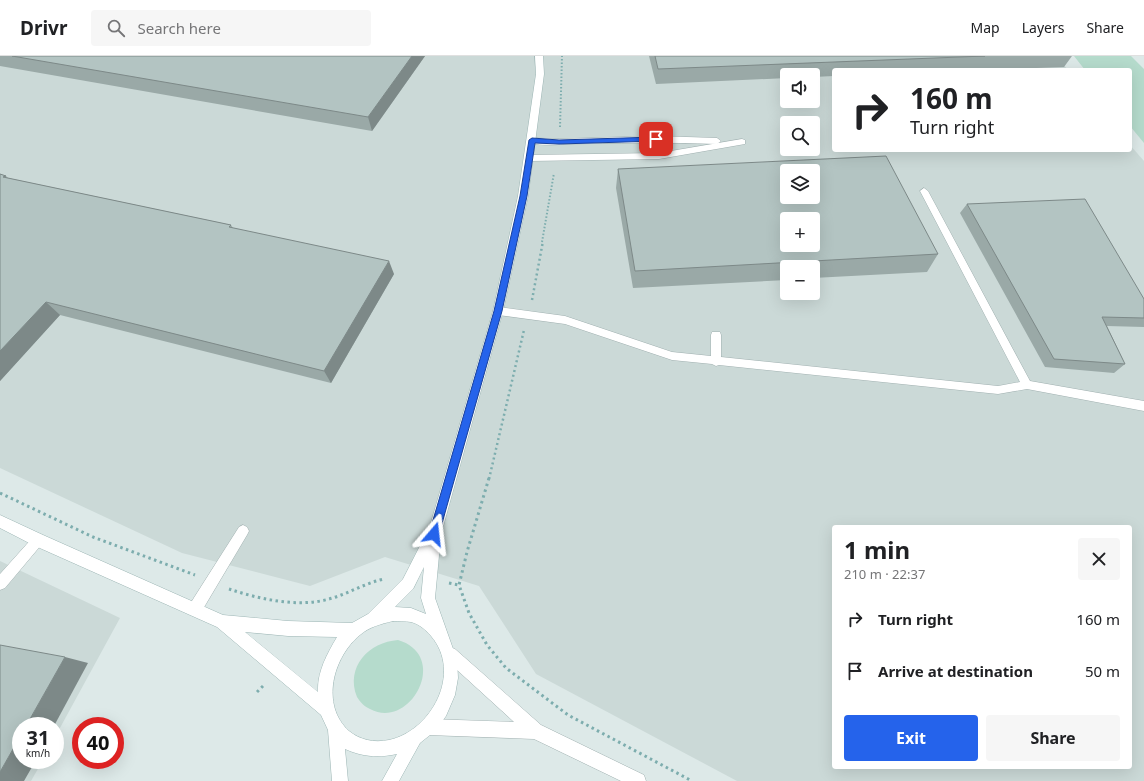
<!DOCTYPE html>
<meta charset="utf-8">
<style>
:root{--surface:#fff;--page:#f6f6f6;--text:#202124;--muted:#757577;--line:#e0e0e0;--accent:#2563eb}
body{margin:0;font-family:"Noto Sans",sans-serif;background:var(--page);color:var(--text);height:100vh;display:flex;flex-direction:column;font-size:15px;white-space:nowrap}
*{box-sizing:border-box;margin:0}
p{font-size:13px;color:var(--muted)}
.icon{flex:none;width:22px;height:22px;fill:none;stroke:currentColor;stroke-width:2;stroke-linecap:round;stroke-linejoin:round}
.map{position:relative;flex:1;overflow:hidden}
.panel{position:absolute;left:832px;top:469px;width:300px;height:244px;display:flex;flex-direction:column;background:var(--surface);border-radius:4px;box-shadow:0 4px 16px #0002}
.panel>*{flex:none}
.hud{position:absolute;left:832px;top:12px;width:300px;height:84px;border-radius:4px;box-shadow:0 4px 16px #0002;background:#fff;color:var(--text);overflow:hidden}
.tools{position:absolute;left:780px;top:12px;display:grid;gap:8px}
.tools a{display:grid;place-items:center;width:40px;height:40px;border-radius:4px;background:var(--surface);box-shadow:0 4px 16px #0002;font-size:20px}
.speed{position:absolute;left:12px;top:661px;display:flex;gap:8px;font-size:20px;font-weight:700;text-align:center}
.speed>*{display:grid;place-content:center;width:52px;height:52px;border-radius:50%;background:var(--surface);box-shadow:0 4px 16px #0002;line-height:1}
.speed small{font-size:10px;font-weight:400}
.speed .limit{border:6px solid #d22;background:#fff;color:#111}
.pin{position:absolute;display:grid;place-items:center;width:34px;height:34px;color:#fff;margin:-17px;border-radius:8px;box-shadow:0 2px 6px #0006}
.me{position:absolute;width:44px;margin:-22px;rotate:17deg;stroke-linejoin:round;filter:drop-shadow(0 0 3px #0008)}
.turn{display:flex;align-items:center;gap:14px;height:84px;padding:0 12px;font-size:18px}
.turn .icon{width:52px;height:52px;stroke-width:2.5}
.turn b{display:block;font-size:28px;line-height:34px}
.round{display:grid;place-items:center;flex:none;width:42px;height:42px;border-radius:4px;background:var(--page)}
.headline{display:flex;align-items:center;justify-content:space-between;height:68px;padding:0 12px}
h1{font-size:24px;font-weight:700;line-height:30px}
.action{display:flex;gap:8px;margin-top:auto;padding:8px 12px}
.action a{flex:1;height:46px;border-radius:4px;background:var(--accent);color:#fff;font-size:16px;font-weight:700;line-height:46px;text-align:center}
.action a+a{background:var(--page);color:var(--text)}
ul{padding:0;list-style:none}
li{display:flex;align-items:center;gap:12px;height:52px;padding:0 12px}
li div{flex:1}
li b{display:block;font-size:15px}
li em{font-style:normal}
header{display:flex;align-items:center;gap:24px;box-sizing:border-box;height:56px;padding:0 20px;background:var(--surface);border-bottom:1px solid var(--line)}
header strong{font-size:19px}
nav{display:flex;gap:22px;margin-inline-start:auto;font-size:14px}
.search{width:280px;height:36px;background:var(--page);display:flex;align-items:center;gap:10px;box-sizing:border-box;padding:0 14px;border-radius:4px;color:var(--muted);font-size:15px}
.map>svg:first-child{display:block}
.built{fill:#cbd9d7;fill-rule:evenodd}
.green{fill:#b5dbcc}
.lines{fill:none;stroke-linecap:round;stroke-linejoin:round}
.lane-casing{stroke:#a0b0b0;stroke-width:1}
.street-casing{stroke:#a0b0b0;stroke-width:1}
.secondary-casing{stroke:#9cb5b4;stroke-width:1}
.path-far2{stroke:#7dadae;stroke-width:2;stroke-dasharray:1.5 2;stroke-linecap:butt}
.path-far1{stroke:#7dadae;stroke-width:2.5;stroke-dasharray:2 3;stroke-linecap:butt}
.path{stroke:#7dadae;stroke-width:3;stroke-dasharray:2.5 3.5;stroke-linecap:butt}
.lane{fill:#fff;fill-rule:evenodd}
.street{fill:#fff;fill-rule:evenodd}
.secondary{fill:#fff;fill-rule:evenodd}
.wall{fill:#9aa9a7}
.shaded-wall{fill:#7d8988}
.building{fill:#b3c4c2;stroke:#7d8988;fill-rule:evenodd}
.route{fill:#2563eb;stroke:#184099}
</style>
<header>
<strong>Drivr</strong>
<div class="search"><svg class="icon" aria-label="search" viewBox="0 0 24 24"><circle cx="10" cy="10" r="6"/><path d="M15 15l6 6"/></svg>Search here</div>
<nav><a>Map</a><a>Layers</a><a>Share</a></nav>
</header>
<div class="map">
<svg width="1144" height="725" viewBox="0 0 1144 725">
<rect width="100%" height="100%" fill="#dde9e8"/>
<g class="built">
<path d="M0,0H1056L1068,14H834V94H1130V89L1144,105V725H737L536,618L479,530L385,501L310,530L182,497L0,412ZM787,19H813V45H787ZM787,67H813V93H787ZM787,115H813V141H787ZM787,163H813V189H787ZM787,211H813V237H787ZM834,471H1130V711H834Z"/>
<path d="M0,505L120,562L55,681V670H21V704H43L31,725H0Z"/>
</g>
<g class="green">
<path d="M1074,0H1131L1144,13V87L1130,70V14H1085Z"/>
<path d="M398,584C451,600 410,675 370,653C365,651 360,646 357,641C345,611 369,586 398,584Z"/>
</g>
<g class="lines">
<g class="lane-casing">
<g id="lane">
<path d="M656,80L717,82L721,85L717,88C666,86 615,87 564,88C556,89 533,90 528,85L532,82L559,83Z"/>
<path d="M742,83L745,84V88L659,103L529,105L525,102L529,99L659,97Z"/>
<path d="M924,132L928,135L1030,325L1144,345V355L1027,333L998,338L719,309L716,310L712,308L672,304L565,268L498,259L495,258L493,255L495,252L498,251L565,260L672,296L711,300V279L712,276H720L721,279V301L998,330L1020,326L920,135Z"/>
<path d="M243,469L247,471L249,475L247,479L200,558L195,560L190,558L188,553L190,548L239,471Z"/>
<path d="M38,478L42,480L44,484L42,488L5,532L0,534V518L34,480Z"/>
</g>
</g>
<g class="street-casing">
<path id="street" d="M450,591L455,593L541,669L644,719L646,725H621L534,683L428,679L422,677L420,671L422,665L428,663L514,666L445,603L443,598L445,593Z"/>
</g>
<g class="secondary-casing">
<path id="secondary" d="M535,0H543L544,18L528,140L503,255L441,478L435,542L457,604L458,622L455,639L446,660L435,675L420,687L399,725H382L397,698C378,702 363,701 345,693L348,725H332L328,674L321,659L217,571L33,489L0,472V459L43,479L223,559L288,565L352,567L368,558L403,523L425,480H427L493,255L518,140L536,18ZM424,511L421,542L426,558L411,552L395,551L413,533ZM393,565C399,565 405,565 411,566C419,568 426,574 431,580C463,617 431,675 389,684C374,687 360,684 349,675C320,649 333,601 360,579C369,571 381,568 393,565ZM245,576L288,580L337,581C327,598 317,616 318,636Z"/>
</g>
<g class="path-far2">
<path d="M560,71L562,0"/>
<path d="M542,186L554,117"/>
</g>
<g class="path-far1">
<path d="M532,244L543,185"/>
<path d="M489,423L524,274"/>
</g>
<g class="path">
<path d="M489,422L467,496L459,529L469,557L487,589L506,612L568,659L692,725"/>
<path d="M0,437L93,481L195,519"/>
<path d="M449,527L459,529"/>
<path d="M229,533C259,543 298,552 329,543C348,538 365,527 384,523"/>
<path d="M257,636L265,628"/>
</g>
<use href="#lane" class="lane"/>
<use href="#street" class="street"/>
<use href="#secondary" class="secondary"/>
</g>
<g class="wall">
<path d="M0,0H425L372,75L0,10Z"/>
<path d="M649,0H1072L1064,11L987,14H834V20L813,21V19H787V22L656,28Z"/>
<path d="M618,113L938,198L927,216L813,222V211H787V224L633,232L616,132Z"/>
<path d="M0,118L6,120L8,122L231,169L233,172L394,218L331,327L60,259L0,325Z"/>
<path d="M967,148L1144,243V271L1107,270L1125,308L1114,317L1045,311L960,157Z"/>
</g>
<g class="shaded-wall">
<path d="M412,0H425L372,75L368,61Z"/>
<path d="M389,205L394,218L331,327L324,315Z"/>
<path d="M46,246L60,259L0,325V295Z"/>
<path d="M65,601L88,607L54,670H26Z"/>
<path d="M21,679V704H36L24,725H0V716Z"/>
</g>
<g class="building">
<path d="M12,0H412L368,61Z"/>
<path d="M655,0H985L658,13Z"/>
<path d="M886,100L938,198L635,215L618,113ZM787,115H813V141H787ZM787,163H813V189H787Z"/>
<path d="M0,118L6,120L3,121L231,169L229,171L389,205L324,315L46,246L0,295Z"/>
<path d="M1085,143L1144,243V262L1102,261L1125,308L1054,303L967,148Z"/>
<path d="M0,589L65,601L26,670H21V679L0,716Z"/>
</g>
<path class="route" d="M656,81L658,82V85L559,88L535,87L527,140L502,255L439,478L437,482L434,483L430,482L429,478L494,255L520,140L529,84L532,82L559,84Z"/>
</svg>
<div class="tools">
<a><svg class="icon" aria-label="sound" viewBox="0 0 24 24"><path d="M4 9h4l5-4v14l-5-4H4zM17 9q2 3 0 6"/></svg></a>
<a><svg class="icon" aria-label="search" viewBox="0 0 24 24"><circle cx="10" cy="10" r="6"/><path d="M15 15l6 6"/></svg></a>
<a><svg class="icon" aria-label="layers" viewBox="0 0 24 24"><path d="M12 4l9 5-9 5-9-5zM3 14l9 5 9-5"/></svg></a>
<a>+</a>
<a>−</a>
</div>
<div class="speed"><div>31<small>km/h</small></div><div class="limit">40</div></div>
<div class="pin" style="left:656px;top:83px;background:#d93025"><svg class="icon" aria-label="arrive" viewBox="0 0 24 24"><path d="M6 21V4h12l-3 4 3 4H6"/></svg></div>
<svg class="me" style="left:434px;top:478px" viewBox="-20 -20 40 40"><path d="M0-17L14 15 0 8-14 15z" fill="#2563eb" stroke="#fff" stroke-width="4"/></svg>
<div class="hud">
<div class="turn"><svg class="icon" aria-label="right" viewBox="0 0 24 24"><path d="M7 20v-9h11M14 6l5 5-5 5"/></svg><div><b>160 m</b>Turn right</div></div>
</div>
<section class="panel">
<div class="headline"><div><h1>1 min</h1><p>210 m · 22:37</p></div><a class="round"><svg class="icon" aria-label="close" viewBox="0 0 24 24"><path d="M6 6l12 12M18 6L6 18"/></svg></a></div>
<ul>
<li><svg class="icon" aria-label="right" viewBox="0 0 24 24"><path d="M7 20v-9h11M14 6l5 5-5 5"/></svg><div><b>Turn right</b></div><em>160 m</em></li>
<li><svg class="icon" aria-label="arrive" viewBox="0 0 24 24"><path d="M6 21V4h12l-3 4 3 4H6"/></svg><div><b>Arrive at destination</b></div><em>50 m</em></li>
</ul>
<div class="action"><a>Exit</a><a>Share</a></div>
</section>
</div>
